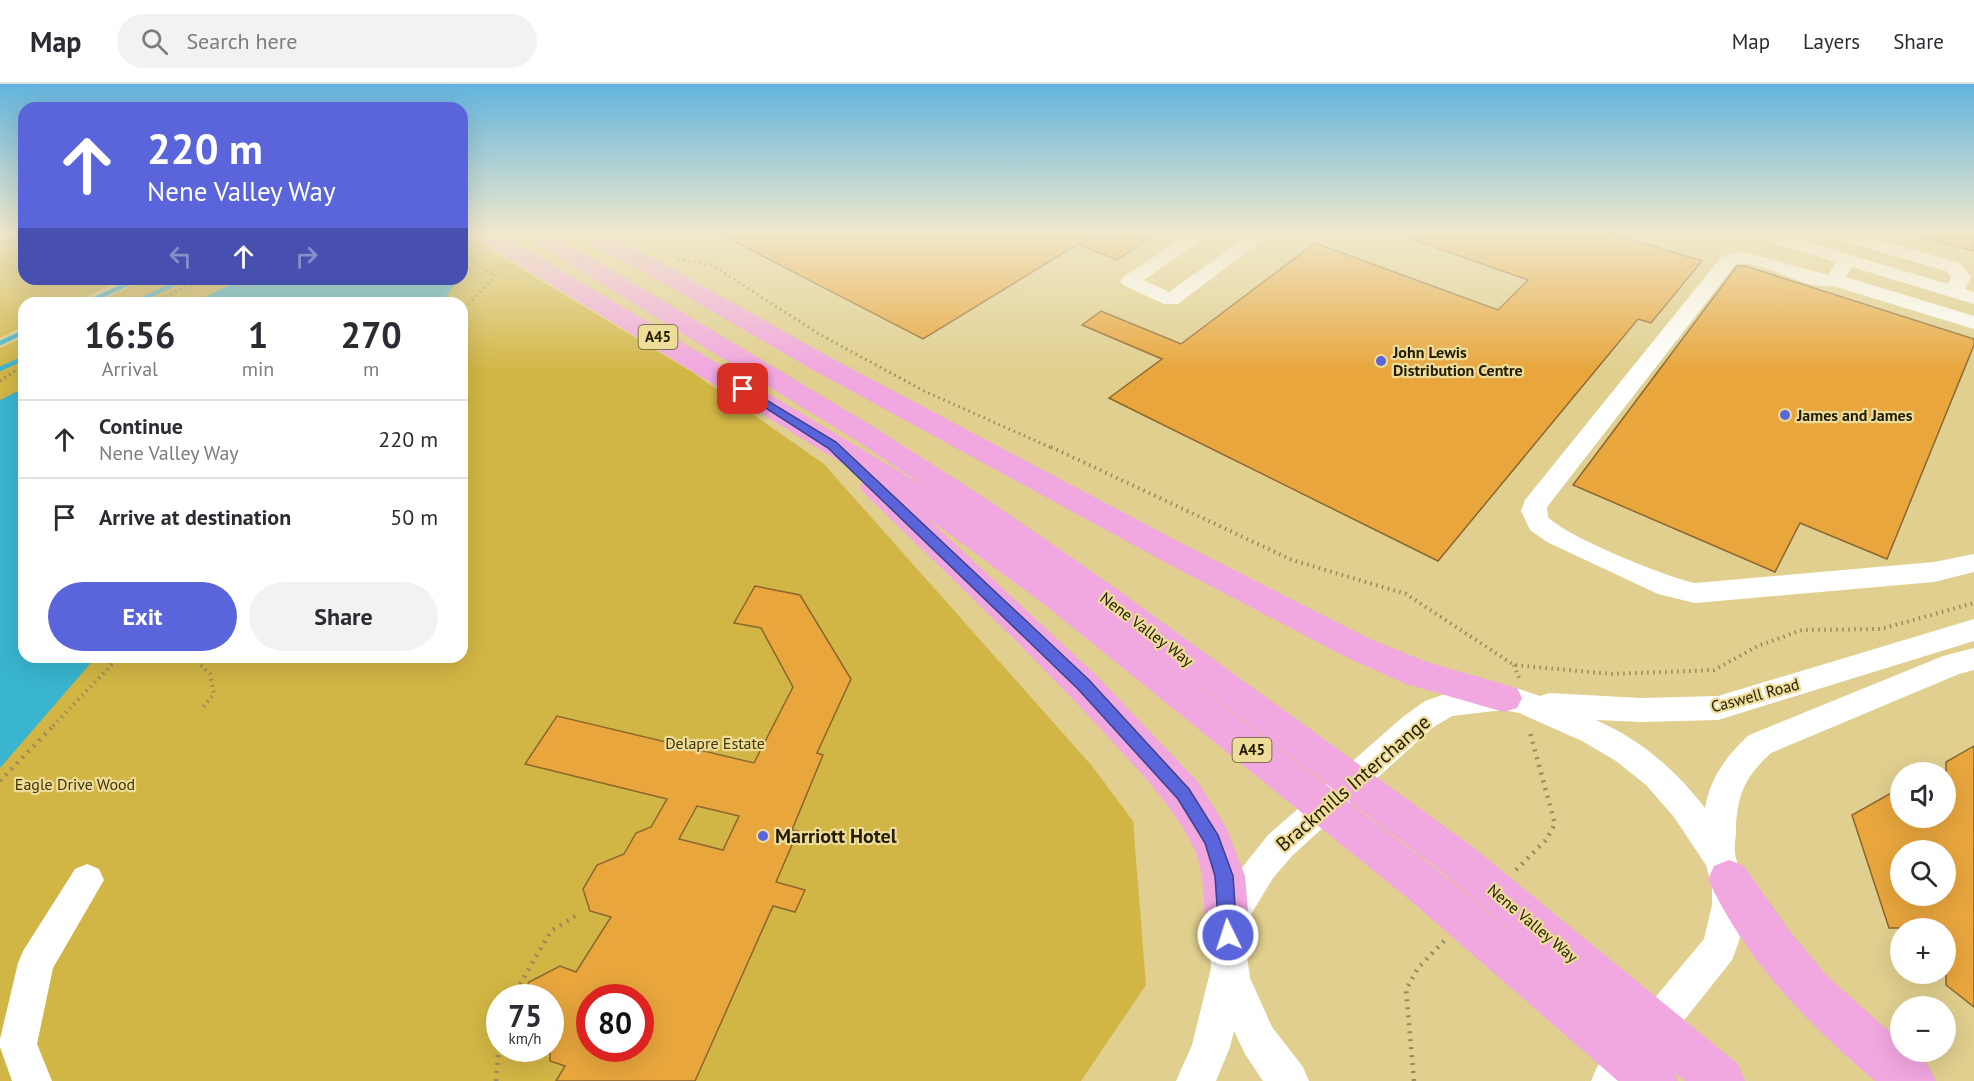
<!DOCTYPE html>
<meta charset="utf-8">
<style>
:root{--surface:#fff;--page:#f2f2f3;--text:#2b2b33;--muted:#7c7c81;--line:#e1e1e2;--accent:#5a64db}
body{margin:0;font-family:"PT Sans",sans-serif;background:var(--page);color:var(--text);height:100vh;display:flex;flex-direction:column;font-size:22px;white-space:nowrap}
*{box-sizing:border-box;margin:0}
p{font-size:20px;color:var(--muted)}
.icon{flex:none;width:33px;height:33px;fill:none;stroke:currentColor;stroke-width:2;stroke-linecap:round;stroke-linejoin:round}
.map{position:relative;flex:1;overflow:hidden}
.drawer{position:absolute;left:18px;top:213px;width:450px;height:366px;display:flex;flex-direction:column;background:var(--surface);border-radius:18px;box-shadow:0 6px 24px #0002}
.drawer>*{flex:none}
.banner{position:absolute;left:18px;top:18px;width:450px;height:183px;border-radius:18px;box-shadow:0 6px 24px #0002;background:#5a64db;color:#fff;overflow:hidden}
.buttons{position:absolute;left:1890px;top:678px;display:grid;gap:12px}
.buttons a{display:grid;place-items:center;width:66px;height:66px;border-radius:50%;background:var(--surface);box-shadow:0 6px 24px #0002;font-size:30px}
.speed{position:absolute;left:486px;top:900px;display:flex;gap:12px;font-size:30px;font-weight:700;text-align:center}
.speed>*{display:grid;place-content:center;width:78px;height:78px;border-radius:50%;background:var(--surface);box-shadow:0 6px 24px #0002;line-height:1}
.speed small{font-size:15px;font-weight:400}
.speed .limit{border:9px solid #d22;background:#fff;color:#111}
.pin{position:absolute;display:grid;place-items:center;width:51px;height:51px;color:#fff;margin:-26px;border-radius:12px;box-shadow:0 3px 9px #0006}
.me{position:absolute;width:66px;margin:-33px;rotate:356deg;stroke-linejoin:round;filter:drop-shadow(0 0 4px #0008)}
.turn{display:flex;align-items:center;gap:21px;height:126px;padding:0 30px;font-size:27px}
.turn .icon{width:78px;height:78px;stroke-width:2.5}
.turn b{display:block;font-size:42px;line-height:51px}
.lanes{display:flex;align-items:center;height:57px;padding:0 30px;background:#0003;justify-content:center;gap:30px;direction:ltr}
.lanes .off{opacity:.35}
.eta{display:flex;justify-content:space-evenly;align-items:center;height:102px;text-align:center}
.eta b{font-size:36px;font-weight:600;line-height:42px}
.primary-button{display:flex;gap:12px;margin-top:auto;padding:12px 30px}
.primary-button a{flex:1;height:69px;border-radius:36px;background:var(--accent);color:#fff;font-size:24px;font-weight:600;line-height:69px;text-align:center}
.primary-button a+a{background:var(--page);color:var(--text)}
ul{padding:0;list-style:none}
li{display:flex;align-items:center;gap:18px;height:78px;padding:0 30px;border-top:2px solid var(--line)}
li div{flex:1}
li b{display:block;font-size:22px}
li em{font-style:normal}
header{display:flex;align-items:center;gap:36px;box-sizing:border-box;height:84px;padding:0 30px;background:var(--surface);border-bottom:2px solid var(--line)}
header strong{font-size:28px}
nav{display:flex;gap:33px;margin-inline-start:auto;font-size:21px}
.search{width:420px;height:54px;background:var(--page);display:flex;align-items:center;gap:15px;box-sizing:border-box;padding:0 21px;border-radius:33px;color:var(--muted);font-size:22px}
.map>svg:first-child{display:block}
.green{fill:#d2b645;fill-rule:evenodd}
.water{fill:#39b5d0}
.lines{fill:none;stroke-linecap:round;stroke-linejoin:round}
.stream{stroke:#39b5d0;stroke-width:4.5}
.building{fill:#e8a63d;stroke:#8b662f;stroke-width:1.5;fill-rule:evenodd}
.path-far2{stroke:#978a58;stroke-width:3;stroke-dasharray:1.5 4;stroke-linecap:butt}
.path-far1{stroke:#978a58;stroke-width:4;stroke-dasharray:1.5 4.5;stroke-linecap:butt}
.path{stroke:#978a58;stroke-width:4.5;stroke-dasharray:2 6;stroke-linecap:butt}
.minor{fill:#fff;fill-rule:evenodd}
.highway{fill:#f1a7e0;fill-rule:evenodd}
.route{fill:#5a64db;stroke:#3a418e;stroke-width:1.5}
.poi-dot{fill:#5a64db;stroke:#eddc9a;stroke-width:2}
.labels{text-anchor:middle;stroke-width:4.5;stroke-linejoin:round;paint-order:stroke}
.shield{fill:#eddc9a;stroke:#605630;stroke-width:1.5}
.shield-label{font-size:15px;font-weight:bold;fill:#231c02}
.poi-label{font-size:16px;font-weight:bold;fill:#231c02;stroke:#eddc9a;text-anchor:start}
.street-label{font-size:16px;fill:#231c02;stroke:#eddc9a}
.park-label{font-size:16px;fill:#413601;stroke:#eddc9a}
.near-street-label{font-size:20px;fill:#231c02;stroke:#eddc9a}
.near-poi-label{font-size:20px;font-weight:bold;fill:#231c02;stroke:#eddc9a;text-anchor:start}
</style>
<header>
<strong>Map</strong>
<div class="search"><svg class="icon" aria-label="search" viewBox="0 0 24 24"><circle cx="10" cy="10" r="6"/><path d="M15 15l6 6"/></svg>Search here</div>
<nav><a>Map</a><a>Layers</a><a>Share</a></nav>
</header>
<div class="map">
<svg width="1974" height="997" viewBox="0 0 1974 997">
<rect width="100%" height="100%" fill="#e0cf8e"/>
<g class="green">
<path d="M0,148H24V195H123L73,219H24V242L0,254Z"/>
<path d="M462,149L692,288L824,380L1092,682L1133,737L1146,901L1081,997H0V264L24,253V573H462V219H96L146,195H462ZM500,914H550V964H500ZM590,914H640V964H590Z"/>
</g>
<g class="water">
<path d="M241,195H458L446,213L437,219H194Z"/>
<path d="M24,304V573H96L0,684V316Z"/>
</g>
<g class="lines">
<g class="stream">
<path d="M86,219L138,195"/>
<path d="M135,219L184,195"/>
<path d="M0,259L24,248"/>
<path d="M0,285L24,274"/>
</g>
</g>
<g class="building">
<path d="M716,148H1099L1097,149L1106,153L1113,148H1159L1117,176L1078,160L923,255Z"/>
<path d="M1397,148H1608L1702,177L1651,239L1638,235L1438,477L1109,314L1162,275L1082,241L1101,227L1181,260L1315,159L1498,226L1528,196L1397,150Z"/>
<path d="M1922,148H1974V167L1921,153Z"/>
<path d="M1737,182H1745L1974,255V261L1887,475L1800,439L1775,488L1573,401Z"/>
<path d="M755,502L800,511L851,595L817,669L823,671L792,746L798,747L776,798L805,806L795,828L773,822L695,997H556L565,982L550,977V914H520L529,898L560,882L576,888L611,833L590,827L583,805L597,781L624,770L636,749L651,743L667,715L525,680L557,632L754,679L793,603L761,544L734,539ZM697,722L739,732L723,766L679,755ZM590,914H640V964H590Z"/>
<path d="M1974,662V923L1946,901V844H1889L1852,731L1900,704V734H1946V678ZM1900,766H1946V812H1900Z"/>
</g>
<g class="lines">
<g class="path-far2">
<path d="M0,160L24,152"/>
<path d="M462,173L496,191L462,228"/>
<path d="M678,175L712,181L819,250L924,307L1054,365"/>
<path d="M150,219L205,195"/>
<path d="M0,297L24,281"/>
</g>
<g class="path-far1">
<path d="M1051,363L1292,476L1406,510L1514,581L1612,590L1714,586L1758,562L1802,546L1881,545L1974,519"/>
<path d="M192,573L210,590L214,610L203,623"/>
<path d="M1514,581L1519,594"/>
<path d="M53,642L119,573"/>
</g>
<g class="path">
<path d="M0,697L54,641"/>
<path d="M1516,786L1546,756L1555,740L1529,645"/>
<path d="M512,914L551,847L577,831"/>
<path d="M496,997L500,950"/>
<path d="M1414,997L1406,906L1418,884L1444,857"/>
</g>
<g class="minor">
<path d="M1192,148H1213L1144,196L1169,208L1253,148H1273L1178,220H1164L1123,201L1120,197L1123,193Z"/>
<path d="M1747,148H1774L1948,200L1951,193L1946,187L1826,152L1824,148H1852L1960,179L1971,193L1965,205L1974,208V220L1852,183L1846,193L1974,232V245L1833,202C1800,206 1769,177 1736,180L1547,423L1548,433C1567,453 1666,493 1695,499L1934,478L1974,470V488L1934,498L1695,519L1658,510L1547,458L1530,446L1521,427L1525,416L1722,172L1737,168L1748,169L1828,191L1836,178L1749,152Z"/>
<path d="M1974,535V557L1718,636L1641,638L1596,636C1641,656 1675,685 1705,724C1710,694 1727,671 1749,651L1943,572L1974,564V586L1959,590L1771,669C1745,693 1737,710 1736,746C1736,753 1734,762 1735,769C1736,781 1745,792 1747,804C1749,828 1741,854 1732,876L1636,997H1591L1597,983L1704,855L1712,821V803L1706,781L1674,733L1646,701L1616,677L1582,657L1519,629L1503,626L1452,632L1432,644L1292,772L1273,794L1250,832L1245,857L1250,894L1272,943L1303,983L1309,997H1263L1245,970L1234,947L1230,963L1216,997H1176L1192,961L1211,884L1209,857L1215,831L1233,795L1268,751L1404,632L1425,617L1454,607L1499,602L1516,604L1540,612L1549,609L1641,614L1718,612Z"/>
<path d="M87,780L99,785L104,796L53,884L37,960L52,997H12L0,963V955L18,879L23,867L75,785Z"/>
</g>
<g class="highway">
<path d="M471,148H497L927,404L857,357L526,153L523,148H549L877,345L985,414L1100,493L1473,763L1738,980L1745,997H1685L1674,988L1678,997H1618L1411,817L1045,521L926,433L1096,591L1198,698L1226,743L1245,792L1250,851L1243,866L1228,872L1213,866C1198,832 1210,793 1192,760C1171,719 1139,687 1108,653C1031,568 946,489 864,409L860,402L866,394L474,153ZM1113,537L1443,789L1519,854L1441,789Z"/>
<path d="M573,148H601L657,176L833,275L1183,460L1370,555L1427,578L1517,604L1522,614L1517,624L1504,628L1406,600L1346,573L1161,476L815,287L641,186L576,153Z"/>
<path d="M1729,776L1744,782L1789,846L1827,892L1900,957V968C1921,968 1928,979 1936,997H1875C1809,941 1745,876 1708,795L1714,782Z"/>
</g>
</g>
<linearGradient id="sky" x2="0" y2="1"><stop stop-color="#62b4de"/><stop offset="0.52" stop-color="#f1e9cc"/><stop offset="1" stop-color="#f1e9cc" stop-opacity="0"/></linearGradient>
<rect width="1974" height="287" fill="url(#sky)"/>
<path class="route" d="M743,302L836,358L1089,596L1189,705L1218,751L1233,792L1237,851L1235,857L1228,859L1222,857L1219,851L1215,792L1205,759L1178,715L1078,605L828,364L739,307L737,305Z"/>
<g class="poi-dot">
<circle cx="1381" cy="277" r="6"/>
<circle cx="1785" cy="331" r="6"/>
<circle cx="763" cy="752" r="6"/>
</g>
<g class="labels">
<g class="shield">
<rect x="638.5" y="241" width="39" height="24" rx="4.5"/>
<rect x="1232.5" y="654" width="39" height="24" rx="4.5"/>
</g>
<g class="shield-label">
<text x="658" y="258">A45</text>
<text x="1252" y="671">A45</text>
</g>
<g class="poi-label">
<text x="1393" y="274">John Lewis<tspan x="1393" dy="18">Distribution Centre</tspan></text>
<text x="1797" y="337">James and James</text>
</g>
<g class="street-label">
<text transform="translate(1147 545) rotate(37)" y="6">Nene Valley Way</text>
<text transform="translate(1755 611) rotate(-15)" y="6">Caswell Road</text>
<text transform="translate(1533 839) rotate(40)" y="6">Nene Valley Way</text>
</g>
<g class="park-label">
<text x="715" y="665">Delapre Estate</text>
<text x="75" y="706">Eagle Drive Wood</text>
</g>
<g class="near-street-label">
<text transform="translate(1353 699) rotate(-41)" y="7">Brackmills Interchange</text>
</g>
<g class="near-poi-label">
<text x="775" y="759">Marriott Hotel</text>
</g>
</g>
</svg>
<div class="buttons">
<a><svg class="icon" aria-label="sound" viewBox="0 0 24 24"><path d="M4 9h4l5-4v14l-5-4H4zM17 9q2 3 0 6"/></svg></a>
<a><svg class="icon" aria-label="search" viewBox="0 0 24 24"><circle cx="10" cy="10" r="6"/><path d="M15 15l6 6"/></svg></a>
<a>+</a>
<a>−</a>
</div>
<div class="speed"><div>75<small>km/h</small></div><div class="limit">80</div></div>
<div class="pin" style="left:743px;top:305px;background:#d93025"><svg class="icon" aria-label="arrive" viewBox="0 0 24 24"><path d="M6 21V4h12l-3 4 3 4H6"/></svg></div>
<svg class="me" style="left:1228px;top:851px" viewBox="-20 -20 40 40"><circle r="17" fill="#5a64db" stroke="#fff" stroke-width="3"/><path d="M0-11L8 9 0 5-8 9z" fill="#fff"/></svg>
<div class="banner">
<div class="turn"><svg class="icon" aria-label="ahead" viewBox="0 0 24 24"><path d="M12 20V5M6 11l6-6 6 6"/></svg><div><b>220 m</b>Nene Valley Way</div></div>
<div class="lanes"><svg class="icon off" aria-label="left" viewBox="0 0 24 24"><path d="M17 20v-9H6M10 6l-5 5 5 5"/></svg><svg class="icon" aria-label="ahead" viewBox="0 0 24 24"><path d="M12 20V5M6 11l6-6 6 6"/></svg><svg class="icon off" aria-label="right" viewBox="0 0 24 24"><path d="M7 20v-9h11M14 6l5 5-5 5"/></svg></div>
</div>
<section class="drawer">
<div class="eta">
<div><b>16:56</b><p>Arrival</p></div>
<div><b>1</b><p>min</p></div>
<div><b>270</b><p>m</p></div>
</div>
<ul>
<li><svg class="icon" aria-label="ahead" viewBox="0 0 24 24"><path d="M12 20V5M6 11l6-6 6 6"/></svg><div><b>Continue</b><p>Nene Valley Way</p></div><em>220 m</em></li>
<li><svg class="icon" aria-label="arrive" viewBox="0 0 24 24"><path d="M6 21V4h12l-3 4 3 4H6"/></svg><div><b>Arrive at destination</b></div><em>50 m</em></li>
</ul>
<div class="primary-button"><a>Exit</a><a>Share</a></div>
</section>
</div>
